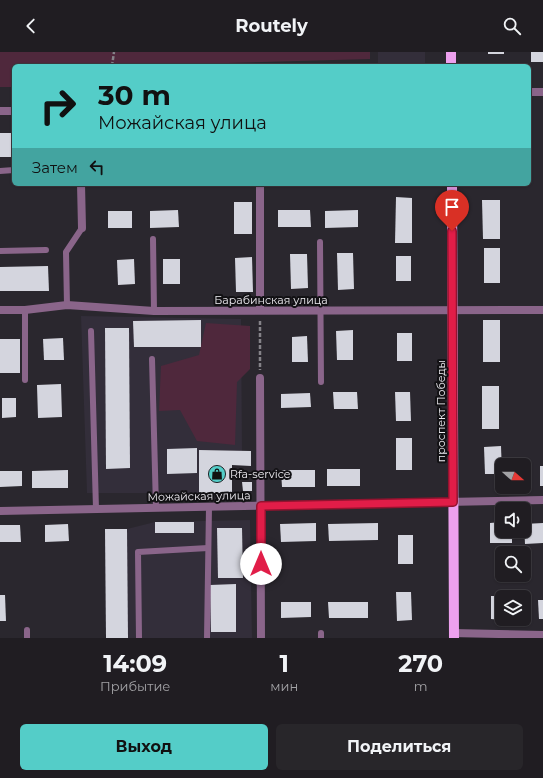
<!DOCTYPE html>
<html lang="ru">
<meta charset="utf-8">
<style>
:root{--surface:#201d22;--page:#28262a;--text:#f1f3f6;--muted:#a2a2a5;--line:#3d3b40;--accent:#54cdc8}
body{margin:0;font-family:Montserrat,sans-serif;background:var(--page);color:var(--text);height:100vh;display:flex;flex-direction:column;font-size:15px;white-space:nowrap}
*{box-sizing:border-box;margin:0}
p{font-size:13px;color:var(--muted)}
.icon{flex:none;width:22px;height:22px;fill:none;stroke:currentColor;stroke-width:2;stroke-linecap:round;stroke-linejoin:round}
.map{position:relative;height:586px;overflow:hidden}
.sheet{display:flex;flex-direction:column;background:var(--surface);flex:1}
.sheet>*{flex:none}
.hud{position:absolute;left:12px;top:12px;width:519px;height:122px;border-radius:6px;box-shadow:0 1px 3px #0004,0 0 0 1px var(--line);background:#54cdc8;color:#111;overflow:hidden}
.needle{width:26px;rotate:110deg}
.fabs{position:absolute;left:495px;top:406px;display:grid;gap:8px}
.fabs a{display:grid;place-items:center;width:36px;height:36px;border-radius:6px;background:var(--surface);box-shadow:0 1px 3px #0004,0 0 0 1px var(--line);font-size:20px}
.pin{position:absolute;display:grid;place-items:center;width:34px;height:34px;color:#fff;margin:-41px -17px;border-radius:50% 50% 50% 0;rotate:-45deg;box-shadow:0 0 4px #0007}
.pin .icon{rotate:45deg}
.me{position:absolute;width:44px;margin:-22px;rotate:0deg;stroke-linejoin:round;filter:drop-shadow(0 0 3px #0008)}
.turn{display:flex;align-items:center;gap:14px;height:84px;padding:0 20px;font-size:18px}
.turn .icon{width:52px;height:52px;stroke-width:2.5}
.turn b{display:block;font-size:28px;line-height:34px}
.then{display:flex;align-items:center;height:38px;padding:0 20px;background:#0003;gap:8px;font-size:15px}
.eta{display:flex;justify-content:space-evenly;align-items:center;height:68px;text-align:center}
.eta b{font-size:24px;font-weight:700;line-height:28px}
.action{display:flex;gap:8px;margin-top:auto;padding:8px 20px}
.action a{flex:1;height:46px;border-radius:6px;background:var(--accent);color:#111;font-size:16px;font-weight:700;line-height:46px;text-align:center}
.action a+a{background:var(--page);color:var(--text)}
header{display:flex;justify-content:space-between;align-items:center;height:52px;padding:0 20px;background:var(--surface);font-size:18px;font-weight:700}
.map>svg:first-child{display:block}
.built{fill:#332e3a}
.green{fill:#4f283c}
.building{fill:#d4d5de}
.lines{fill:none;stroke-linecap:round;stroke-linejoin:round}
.path{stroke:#858389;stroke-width:2.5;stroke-dasharray:4 2;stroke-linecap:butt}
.lane{stroke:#8a658a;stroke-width:6}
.street{stroke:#8a658a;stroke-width:8}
.primary{stroke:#eda0ee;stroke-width:10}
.route-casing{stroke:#92132f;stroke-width:10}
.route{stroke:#e11d48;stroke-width:7}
.labels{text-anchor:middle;stroke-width:4;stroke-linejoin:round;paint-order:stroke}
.street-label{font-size:11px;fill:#eeecf1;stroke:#121114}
.poi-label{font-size:11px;fill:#eeecf1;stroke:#121114;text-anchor:start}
</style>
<header><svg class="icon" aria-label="back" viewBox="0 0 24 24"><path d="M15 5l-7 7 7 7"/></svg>Routely<svg class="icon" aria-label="search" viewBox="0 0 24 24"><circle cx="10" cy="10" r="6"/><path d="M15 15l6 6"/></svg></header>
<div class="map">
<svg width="543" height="586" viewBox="0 0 543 586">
<rect width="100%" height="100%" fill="#2a272e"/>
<g class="built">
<rect x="378" y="0" width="47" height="14"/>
<path d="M81,264L241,267L242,399L199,398V441H87Z"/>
<path d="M250,468L252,586H106L105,477H127L155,470Z"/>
</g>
<g class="green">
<path d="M0,0H370V7L115,14H14V35H0Z"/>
<path d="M206,271L250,274V317L237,330L235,393L197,389L180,358L159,359L161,314L199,303Z"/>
</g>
<g class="building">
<rect x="488" y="0" width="16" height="2"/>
<rect x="531" y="0" width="12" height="10"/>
<rect x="0" y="81" width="14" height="24"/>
<path d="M396,145L412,146V191H395Z"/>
<path d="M482,148H500V187H483Z"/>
<rect x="234" y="150" width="18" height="32"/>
<path d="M178,158L179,175L150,176V159Z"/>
<path d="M278,158H310L311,175H278Z"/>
<path d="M358,158V175L325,176V159Z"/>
<rect x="108" y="159" width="24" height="17"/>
<rect x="484" y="196" width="16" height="35"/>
<path d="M337,201H353L354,237L338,238Z"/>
<path d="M290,202H307L308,236L291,237Z"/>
<rect x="396" y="204" width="15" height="25"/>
<path d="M252,205L253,240H236L235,206Z"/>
<path d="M134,207L135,232L118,233L117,208Z"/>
<rect x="163" y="207" width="17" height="25"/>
<path d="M48,214L49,239H0V215Z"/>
<path d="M201,268V295H134L133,269Z"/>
<rect x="483" y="268" width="17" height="42"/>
<path d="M105,276H129L130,416L106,417Z"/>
<path d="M353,278V308H337L336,279Z"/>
<rect x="397" y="281" width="15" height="28"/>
<path d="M307,284L308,310H292V285Z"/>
<path d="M63,286L64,308H44L43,287Z"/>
<rect x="0" y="287" width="20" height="34"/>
<path d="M61,332L62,365L38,366L37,333Z"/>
<rect x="482" y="334" width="17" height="43"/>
<path d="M333,340H357L358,357H334Z"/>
<path d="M395,340H410L411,369H396Z"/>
<path d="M310,341L311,355L281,356V342Z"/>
<path d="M2,346H16V365L2,366Z"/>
<rect x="396" y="386" width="16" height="32"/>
<path d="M501,394L502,422H485L484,395Z"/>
<path d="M197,396V421L167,422V397Z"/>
<path d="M199,398L251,399V414L232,413V441H199Z"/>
<rect x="540" y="414" width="3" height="20"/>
<rect x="327" y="417" width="33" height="17"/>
<path d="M68,418V436H32V419Z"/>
<path d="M281,418H315V435H282Z"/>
<path d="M0,419H22V434L0,435Z"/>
<path d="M242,430H252V439H243Z"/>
<rect x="155" y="470" width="39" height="11"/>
<path d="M502,470V479H512V491H490V471Z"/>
<path d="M316,471V489L281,490L280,472Z"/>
<path d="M378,471V488L329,489L328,472Z"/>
<path d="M543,471V491L525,492L524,472Z"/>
<path d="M68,472L69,489L45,490V473Z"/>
<path d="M0,473H20L21,490H0Z"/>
<path d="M217,476H242L243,526H218Z"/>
<path d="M105,477H127L128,586H106Z"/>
<rect x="398" y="483" width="15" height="29"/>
<path d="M236,532V580H211L210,533Z"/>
<path d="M396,540H411L412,568L397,569Z"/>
<path d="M0,543H5L6,569H0Z"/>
<path d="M491,544H502V568L491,567Z"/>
<path d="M538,548H543V567H539Z"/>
<path d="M281,550H311V565L281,566Z"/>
<path d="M328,550H368V566H329Z"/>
</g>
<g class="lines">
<g class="path">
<path d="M112,14L114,0"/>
<path d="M260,269V318"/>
</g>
<g class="lane">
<path d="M0,119L14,118"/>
<path d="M153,187L154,259"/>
<path d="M320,190L321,330"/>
<path d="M0,199L46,198"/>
<path d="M67,253L66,200L82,176"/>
<path d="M91,279L96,457"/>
<path d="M152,307L156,456"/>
<path d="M25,328V258"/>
<path d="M321,581V586"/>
<path d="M27,586V578"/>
<path d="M139,586L138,500L208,496"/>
<path d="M207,586L209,455"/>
</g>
<g class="street">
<path d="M529,40H543"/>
<path d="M0,59H14"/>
<path d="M81,132L82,176"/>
<path d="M260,132V258"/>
<path d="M0,258H25L67,253L154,259L543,258"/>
<path d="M260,326L261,586"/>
<path d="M0,459L543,448"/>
<path d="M454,581L543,583"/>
</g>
<g class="primary">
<path d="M451,0V14"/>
<path d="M452,132L454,586"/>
</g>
</g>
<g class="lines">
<g class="route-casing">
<path id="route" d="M261,512V454L453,450L452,179"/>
</g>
<use href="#route" class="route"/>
</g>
<defs>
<g id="shop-disc" transform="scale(0.9)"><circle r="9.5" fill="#54cdc8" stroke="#121114"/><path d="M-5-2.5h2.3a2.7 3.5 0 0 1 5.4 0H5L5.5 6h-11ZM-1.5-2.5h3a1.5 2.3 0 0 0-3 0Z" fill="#111"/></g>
</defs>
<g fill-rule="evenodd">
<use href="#shop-disc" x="217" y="422"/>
</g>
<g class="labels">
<g class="street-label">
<text x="271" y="252">Барабинская улица</text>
<text transform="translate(441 359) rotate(-90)" y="4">проспект Победы</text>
<text transform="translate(199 444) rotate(-1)" y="4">Можайская улица</text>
</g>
<g class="poi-label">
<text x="230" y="426">Rfa-service</text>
</g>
</g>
</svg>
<div class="fabs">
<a><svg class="needle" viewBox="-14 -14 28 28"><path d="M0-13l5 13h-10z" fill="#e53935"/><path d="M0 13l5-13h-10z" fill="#a2a2a5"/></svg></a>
<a><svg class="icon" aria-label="sound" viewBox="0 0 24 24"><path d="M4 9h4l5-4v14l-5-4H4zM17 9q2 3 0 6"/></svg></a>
<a><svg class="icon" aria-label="search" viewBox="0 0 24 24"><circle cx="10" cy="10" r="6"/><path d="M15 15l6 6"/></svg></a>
<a><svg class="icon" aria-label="layers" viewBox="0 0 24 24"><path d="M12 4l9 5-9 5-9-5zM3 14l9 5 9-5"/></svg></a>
</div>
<div class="pin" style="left:452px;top:179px;background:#d93025"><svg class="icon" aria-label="arrive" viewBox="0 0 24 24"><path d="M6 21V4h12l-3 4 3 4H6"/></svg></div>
<svg class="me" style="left:261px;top:512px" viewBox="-20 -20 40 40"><circle r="19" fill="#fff"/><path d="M0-13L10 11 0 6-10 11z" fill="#e11d48"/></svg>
<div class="hud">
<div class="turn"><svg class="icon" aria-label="right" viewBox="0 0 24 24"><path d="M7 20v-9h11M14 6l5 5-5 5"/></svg><div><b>30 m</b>Можайская улица</div></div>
<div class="then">Затем<svg class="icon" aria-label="left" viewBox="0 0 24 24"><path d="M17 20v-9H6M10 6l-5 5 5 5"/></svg></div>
</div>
</div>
<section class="sheet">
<div class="eta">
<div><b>14:09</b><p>Прибытие</p></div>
<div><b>1</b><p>мин</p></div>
<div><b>270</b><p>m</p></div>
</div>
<div class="action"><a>Выход</a><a>Поделиться</a></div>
</section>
